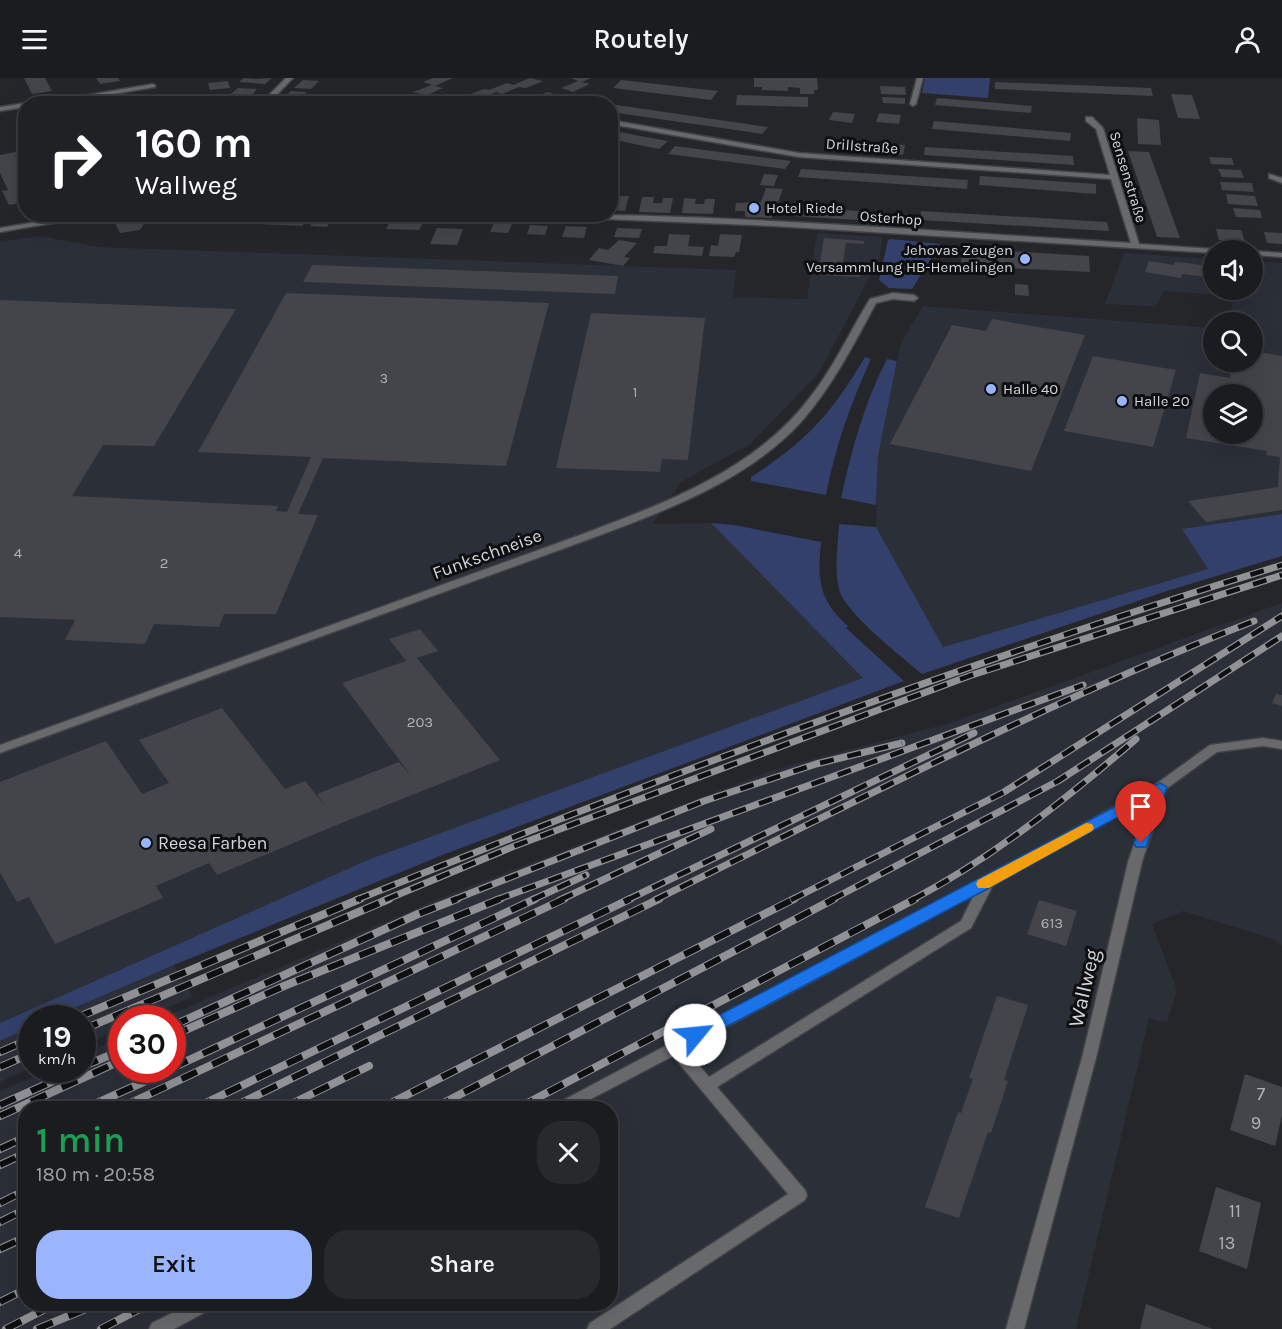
<!DOCTYPE html>
<meta charset="utf-8">
<style>
:root{--surface:#1b1c20;--page:#28292d;--text:#f1f3f6;--muted:#a0a1a5;--line:#393a3e;--accent:#9bb5fd}
body{margin:0;font-family:Karla,sans-serif;background:var(--page);color:var(--text);height:100vh;display:flex;flex-direction:column;font-size:22px;white-space:nowrap}
*{box-sizing:border-box;margin:0}
p{font-size:20px;color:var(--muted)}
.icon{flex:none;width:33px;height:33px;fill:none;stroke:currentColor;stroke-width:2;stroke-linecap:round;stroke-linejoin:round}
.map{position:relative;flex:1;overflow:hidden}
.details{position:absolute;left:18px;top:1023px;width:600px;height:210px;display:flex;flex-direction:column;background:var(--surface);border-radius:24px;box-shadow:0 6px 24px #0002,0 0 0 2px var(--line)}
.details>*{flex:none}
.top-card{position:absolute;left:18px;top:18px;width:600px;height:126px;border-radius:24px;box-shadow:0 6px 24px #0002,0 0 0 2px var(--line);background:#202124;color:#fff;overflow:hidden}
.tools{position:absolute;left:1203px;top:162px;display:grid;gap:12px}
.tools a{display:grid;place-items:center;width:60px;height:60px;border-radius:50%;background:var(--surface);box-shadow:0 6px 24px #0002,0 0 0 2px var(--line);font-size:30px}
.speed{position:absolute;left:18px;top:927px;display:flex;gap:12px;font-size:30px;font-weight:700;text-align:center}
.speed>*{display:grid;place-content:center;width:78px;height:78px;border-radius:50%;background:var(--surface);box-shadow:0 6px 24px #0002,0 0 0 2px var(--line);line-height:1}
.speed small{font-size:15px;font-weight:400}
.speed .limit{border:9px solid #d22;background:#fff;color:#111}
.pin{position:absolute;display:grid;place-items:center;width:51px;height:51px;color:#fff;margin:-62px -26px;border-radius:50% 50% 50% 0;rotate:-45deg;box-shadow:0 0 6px #0007}
.pin .icon{rotate:45deg}
.me{position:absolute;width:66px;margin:-33px;rotate:62deg;stroke-linejoin:round;filter:drop-shadow(0 0 4px #0008)}
.turn{display:flex;align-items:center;gap:21px;height:126px;padding:0 18px;font-size:27px}
.turn .icon{width:78px;height:78px;stroke-width:2.5}
.turn b{display:block;font-size:42px;line-height:51px}
.round{display:grid;place-items:center;flex:none;width:63px;height:63px;border-radius:24px;background:var(--page)}
.head{display:flex;align-items:center;justify-content:space-between;height:102px;padding:0 18px}
h1{font-size:36px;font-weight:600;line-height:45px;color:#1e9e55}
.cta{display:flex;gap:12px;margin-top:auto;padding:12px 18px}
.cta a{flex:1;height:69px;border-radius:24px;background:var(--accent);color:#111;font-size:24px;font-weight:600;line-height:69px;text-align:center}
.cta a+a{background:var(--page);color:var(--text)}
header{display:flex;justify-content:space-between;align-items:center;height:78px;padding:0 18px;background:var(--surface);font-size:27px;font-weight:600}
.map>svg:first-child{display:block}
.built{fill:#2b2f38;fill-rule:evenodd}
.green{fill:#32406b}
.building{fill:#43454a;fill-rule:evenodd}
.lines{fill:none;stroke-linecap:round;stroke-linejoin:round}
.street-casing{stroke:#404246;stroke-width:3}
.street{fill:#68696b;fill-rule:evenodd}
.rail-far1-casing{stroke:#919296;stroke-width:7}
.rail-casing{stroke:#919296;stroke-width:8}
.rail-far1{stroke:#0e0f11;stroke-width:4.5;stroke-dasharray:14;stroke-linecap:butt}
.rail{stroke:#0e0f11;stroke-width:6;stroke-dasharray:17;stroke-linecap:butt}
.route{fill:#1a73e8;stroke:#114b97;stroke-width:1.5}
.slow{fill:#f59e0b}
.poi-dot{fill:#9bb5fd;stroke:#0e0f11;stroke-width:2}
.labels{text-anchor:middle;stroke-width:6;stroke-linejoin:round;paint-order:stroke}
.far-number-label{font-size:14px;fill:#b0b2b5}
.far-street-label{font-size:15px;fill:#d5d6d9;stroke:#0e0f11}
.far-poi-label{font-size:15px;fill:#d5d6d9;stroke:#0e0f11;text-anchor:start}
.number-label{font-size:15px;fill:#b0b2b5}
.street-label{font-size:18px;fill:#d5d6d9;stroke:#0e0f11}
.poi-label{font-size:18px;fill:#d5d6d9;stroke:#0e0f11;text-anchor:start}
.near-number-label{font-size:18px;fill:#b0b2b5}
.near-street-label{font-size:21px;fill:#d5d6d9;stroke:#0e0f11}
</style>
<header><svg class="icon" aria-label="menu" viewBox="0 0 24 24"><path d="M4 6h16M4 12h16M4 18h16"/></svg>Routely<svg class="icon" aria-label="person" viewBox="0 0 24 24"><circle cx="12" cy="8" r="4"/><path d="M4 21q1-7 8-7t8 7"/></svg></header>
<div class="map">
<svg width="1282" height="1251" viewBox="0 0 1282 1251">
<rect width="100%" height="100%" fill="#24262a"/>
<g class="built">
<path d="M817,155L882,159L880,179L819,295L750,366L681,404L653,446L711,445L864,600L370,781L0,945V164L39,158L99,169L736,192L733,219L807,221Z"/>
<path d="M1124,175L1213,181L1214,212H1252L1253,183L1282,185V436L1183,451L1209,491L942,569L876,449L878,378L901,265L923,228L1213,250L1214,284H1252V244H1228L1234,218L1163,213L1158,225L1152,228L1105,226ZM1214,316H1252V356H1214Z"/>
<path d="M1282,525V867L1273,861L1183,833L1152,846L1177,912L1167,945L1149,940L1076,1251H0V1013L49,992H82L83,976L121,959L122,992H172V940H162L455,814L776,691L950,645ZM26,1030H610V1226H26Z"/>
<path d="M174,887L193,919L143,940H122L121,950L83,967L82,940H51Z"/>
<path d="M31,949V990L0,1004V963Z"/>
</g>
<g class="green">
<path d="M925,0H990L988,20L922,15Z"/>
<path d="M891,161L940,166L912,211L889,210L879,202L888,162Z"/>
<path d="M865,279L871,281C851,325 835,369 826,417L751,403V399C807,363 831,336 865,279Z"/>
<path d="M887,281L897,283L878,378L876,427L841,420C852,371 864,325 887,281Z"/>
<path d="M1282,436V478L1167,513L922,596C902,579 844,534 839,511C834,490 838,467 839,446L876,449L943,569L1208,491L1182,451Z"/>
<path d="M711,445L734,447L821,464C817,500 819,523 848,548L846,550L904,603L445,776L174,887L51,940H32L31,949L0,963V945L370,781L863,600Z"/>
</g>
<g class="building">
<path d="M24,0H45L52,13L32,16Z"/>
<path d="M96,0H118L120,3L100,6Z"/>
<path d="M244,0L256,1L272,0L265,6L239,4Z"/>
<path d="M433,0H453L435,8L443,10L425,18L433,20L420,26L403,24L421,16L413,14L432,7L423,4Z"/>
<path d="M530,0L543,3L526,10L519,9L502,16L496,14L478,22L466,18L484,11L489,12L507,5L513,7Z"/>
<path d="M591,0L582,4L590,6L573,14L561,10L578,3L571,0Z"/>
<path d="M754,0H817L818,12H814V16H800V10L788,9V13L762,12V9H754Z"/>
<path d="M303,2L319,3L311,11L294,10Z"/>
<path d="M621,2L718,13L711,22L613,10Z"/>
<path d="M228,3L230,10L210,12L208,5Z"/>
<path d="M995,4L1151,10L1153,18L995,11Z"/>
<path d="M880,8L905,9L906,17L881,16Z"/>
<path d="M238,10L257,11L245,26H198L206,19L225,21Z"/>
<path d="M291,13L307,14L296,25L280,23Z"/>
<path d="M547,14L562,18L546,26H520Z"/>
<path d="M1171,16L1192,17L1200,41L1178,40Z"/>
<path d="M737,17L808,19V29L736,27Z"/>
<path d="M126,18L131,26H113L110,21Z"/>
<path d="M882,19L905,20V26L883,25Z"/>
<path d="M937,20L1032,28L1031,35L935,27Z"/>
<path d="M610,26L768,49L762,56L750,54L610,34Z"/>
<path d="M833,34L855,36L852,45L829,42Z"/>
<path d="M879,35L901,37L899,46L876,44Z"/>
<path d="M1137,40L1159,42L1161,67L1138,66Z"/>
<path d="M934,43L1071,55L1070,63L932,51Z"/>
<path d="M610,52L635,57L668,63L659,71L610,61Z"/>
<path d="M834,63L856,65L854,74L830,72Z"/>
<path d="M870,64L893,66L905,67L903,77L867,74Z"/>
<path d="M675,68L720,74L791,83L785,91L668,76Z"/>
<path d="M925,69L1073,78L1074,87L924,77Z"/>
<path d="M26,72V75L15,77L26,96V124L9,127L2,113L8,112L0,95V77Z"/>
<path d="M1128,73L1149,74L1180,160L1157,159Z"/>
<path d="M1209,79L1232,80L1234,87L1211,86Z"/>
<path d="M801,91L968,102L967,111L798,99Z"/>
<path d="M1218,91L1241,92L1244,100L1222,99Z"/>
<path d="M764,96L778,97L774,108L760,107Z"/>
<path d="M980,98L1096,106V116L979,107Z"/>
<path d="M1220,104L1252,105L1254,114L1222,112Z"/>
<path d="M766,110L783,111L777,127L773,126L772,140L745,139V133H735L736,125L761,124Z"/>
<path d="M1226,116L1255,118L1258,128L1228,126Z"/>
<path d="M619,118H629L625,133L610,132V123L617,124Z"/>
<path d="M642,119H654L653,125H662L663,120H673L670,135L639,134Z"/>
<path d="M684,120L696,121L695,126H704L705,121H715L713,136L682,135Z"/>
<path d="M794,129L908,136L907,145L792,138Z"/>
<path d="M1233,130L1260,132L1262,140L1236,139Z"/>
<path d="M921,133L1107,144L1109,153L920,142Z"/>
<path d="M160,136H190L186,142L157,141Z"/>
<path d="M215,136H242L237,143L212,142Z"/>
<path d="M264,136H301L311,137L302,148L258,146Z"/>
<path d="M316,137L333,138L327,149L310,148Z"/>
<path d="M149,138L140,152L120,155L114,143Z"/>
<path d="M391,142H407L424,143L419,152L386,151Z"/>
<path d="M494,145L512,146L508,155L490,154Z"/>
<path d="M530,147L548,148L545,157L527,156Z"/>
<path d="M566,148L587,149L584,160L562,159Z"/>
<path d="M437,150L463,151L457,167L430,166Z"/>
<path d="M617,150L642,151L639,160L614,159Z"/>
<path d="M1216,151L1241,152L1245,164L1219,162Z"/>
<path d="M1264,154L1282,155V166L1267,165Z"/>
<path d="M669,156L690,157L688,168L704,169L702,178L653,175L655,168H667Z"/>
<path d="M720,156L742,157L739,174H736L734,179L709,178L711,167L718,168Z"/>
<path d="M824,160L864,163V166L846,165L842,192L861,193L860,199L818,197Z"/>
<path d="M619,162L637,165L624,179L630,180L623,188L589,182L599,170L608,172Z"/>
<path d="M962,170L1089,178L1090,194L1006,190V187L961,184Z"/>
<path d="M1149,183L1174,187L1175,184L1186,185L1209,188L1206,199L1182,196L1181,200L1145,194Z"/>
<path d="M312,187L618,198L615,216L303,204Z"/>
<path d="M1015,206L1028,207L1029,218L1015,217Z"/>
<path d="M286,215L549,225L506,388L323,380L298,436L318,437L276,536H224L219,549L154,546L145,566L65,562L75,542L0,539V222L236,231L154,368L103,367L72,418L278,428L276,433L287,434L311,379L198,374Z"/>
<path d="M591,235L705,240L688,382L662,381L660,394L556,390Z"/>
<path d="M992,241L1085,257L1031,393L890,366L952,247L986,253Z"/>
<path d="M1252,273L1282,278V432L1206,444L1188,423L1278,409L1280,379L1266,377L1267,373L1186,360L1200,295L1230,300L1233,284H1252ZM1214,316H1252V356H1214Z"/>
<path d="M1093,278L1176,292L1153,369L1064,353Z"/>
<path d="M420,551L438,573L417,580L500,682L339,746L217,797L209,785L156,808L163,820L55,866L29,819L17,824L0,795V704L106,663L142,716L169,705L139,662L222,630L285,711L305,703L326,729L317,716L399,684L412,699L342,605L406,583L389,561Z"/>
<path d="M1276,616L1282,617V628L1272,625Z"/>
<path d="M1039,822L1077,833L1066,868L1027,856Z"/>
<path d="M997,918L1028,927L1004,1002L1008,1003L991,1055L988,1054L959,1140L925,1129L958,1034L961,1035L973,1001L969,1000Z"/>
<path d="M1245,996L1282,1009V1037L1275,1068L1230,1052Z"/>
<path d="M1216,1109L1261,1125L1247,1191L1199,1173Z"/>
<path d="M1146,1226L1213,1251H1140Z"/>
</g>
<g class="lines">
<g class="street-casing">
<g id="street">
<path d="M286,0H293L268,26H260Z"/>
<path d="M917,0H923L916,26L913,28L910,26Z"/>
<path d="M153,6L155,7V9L55,26H35Z"/>
<path d="M26,25L28,26H26V29L0,33V29Z"/>
<path d="M1086,39H1092L1103,50L1139,166L1214,171L1218,172H1214V175L774,148L530,138L526,136C728,136 930,153 1131,165L1111,101L799,79L610,46V42L799,75L1110,97L1096,51L1086,43Z"/>
<path d="M1269,96L1282,100V105L1269,100Z"/>
<path d="M84,136H106L0,154V150Z"/>
<path d="M1252,173L1282,175V179L1252,177Z"/>
<path d="M893,215L914,217L918,220L914,223L893,221L876,225C854,266 832,309 801,344C746,404 662,434 587,462L0,675V667L580,457C662,426 752,394 808,322C833,291 849,255 870,221Z"/>
<path d="M1263,660L1282,663V671L1263,668L1217,674L1166,711L1142,784L1097,976L1024,1251H1006L1083,976L1128,784L1150,720L993,807L971,850L717,1009L805,1112L807,1117L805,1122L610,1251H587L590,1245L788,1116L673,978L574,1030H554L556,1026L667,967L669,964L675,963L983,801L1156,706L1210,667ZM974,817L961,843L709,999L685,971Z"/>
<path d="M190,1226H214L211,1231L174,1251H149L152,1245Z"/>
</g>
</g>
<use href="#street" class="street"/>
<g class="rail-far1-casing">
<g id="rail-far1">
<path d="M356,822C661,699 968,583 1282,487"/>
<path d="M385,822L512,769L969,598L1282,497"/>
<path d="M453,822L704,723L816,686L902,665"/>
<path d="M496,822L1083,607"/>
<path d="M532,822L586,797"/>
<path d="M560,822L711,751"/>
<path d="M627,822L974,655"/>
<path d="M655,822C853,725 1049,623 1254,543"/>
<path d="M791,822L1004,714L1282,538"/>
<path d="M831,822L1058,703L1282,558"/>
<path d="M912,822C994,779 1066,721 1136,661"/>
</g>
</g>
<g class="rail-casing">
<g id="rail">
<path d="M76,940L360,821"/>
<path d="M172,948L418,836L457,821"/>
<path d="M82,952L389,821"/>
<path d="M172,958L284,908L500,821"/>
<path d="M0,974L32,960"/>
<path d="M0,989L32,975"/>
<path d="M82,989L122,972"/>
<path d="M172,990L535,821"/>
<path d="M0,1027L78,992"/>
<path d="M86,1030L170,992"/>
<path d="M120,1030L564,821"/>
<path d="M195,1030L630,821"/>
<path d="M231,1030L659,821"/>
<path d="M283,1030L369,988"/>
<path d="M381,1030L794,821"/>
<path d="M434,1030L834,821"/>
<path d="M518,1030L915,821"/>
<path d="M0,1038L122,982"/>
<path d="M0,1071L26,1059"/>
<path d="M0,1087L26,1075"/>
<path d="M0,1125L26,1112"/>
<path d="M0,1144L26,1131"/>
<path d="M0,1171L26,1159"/>
<path d="M0,1224L26,1211"/>
<path d="M6,1251L55,1226"/>
<path d="M37,1251L98,1226"/>
<path d="M101,1251L149,1226"/>
</g>
</g>
<use href="#rail-far1" class="rail-far1"/>
<use href="#rail" class="rail"/>
</g>
<path class="route" d="M1160,705L1167,709L1146,769H1136L1134,765L1148,722L993,808L701,962L695,964L689,962L686,957L689,953Z"/>
<path class="slow" d="M1086,745L1092,746L1094,750L1092,753L989,810H978L976,806L978,802Z"/>
<g class="poi-dot">
<circle cx="754" cy="130" r="6"/>
<circle cx="1025" cy="181" r="6"/>
<circle cx="991" cy="311" r="6"/>
<circle cx="1122" cy="323" r="6"/>
<circle cx="146" cy="765" r="6"/>
</g>
<g class="labels">
<g class="far-number-label">
<text x="384" y="305">3</text>
<text x="635" y="319">1</text>
</g>
<g class="far-street-label">
<text transform="translate(862 68) rotate(4)" y="5">Drillstraße</text>
<text transform="translate(1128 99) rotate(73)" y="5">Sensenstraße</text>
<text transform="translate(891 140) rotate(4)" y="5">Osterhop</text>
</g>
<g class="far-poi-label">
<text x="766" y="135">Hotel Riede</text>
<text x="1013" y="177" text-anchor="end">Jehovas Zeugen<tspan x="1013" dy="17">Versammlung HB-Hemelingen</tspan></text>
<text x="1003" y="316">Halle 40</text>
<text x="1134" y="328">Halle 20</text>
</g>
<g class="number-label">
<text x="18" y="480">4</text>
<text x="164" y="490">2</text>
<text x="420" y="649">203</text>
<text x="1052" y="850">613</text>
</g>
<g class="street-label">
<text transform="translate(487 476) rotate(-20)" y="6">Funkschneise</text>
</g>
<g class="poi-label">
<text x="158" y="771">Reesa Farben</text>
</g>
<g class="near-number-label">
<text x="1261" y="1022">7</text>
<text x="1256" y="1051">9</text>
<text x="1235" y="1139">11</text>
<text x="1227" y="1171">13</text>
</g>
<g class="near-street-label">
<text transform="translate(1084 910) rotate(-77)" y="7">Wallweg</text>
</g>
</g>
</svg>
<div class="tools">
<a><svg class="icon" aria-label="sound" viewBox="0 0 24 24"><path d="M4 9h4l5-4v14l-5-4H4zM17 9q2 3 0 6"/></svg></a>
<a><svg class="icon" aria-label="search" viewBox="0 0 24 24"><circle cx="10" cy="10" r="6"/><path d="M15 15l6 6"/></svg></a>
<a><svg class="icon" aria-label="layers" viewBox="0 0 24 24"><path d="M12 4l9 5-9 5-9-5zM3 14l9 5 9-5"/></svg></a>
</div>
<div class="speed"><div>19<small>km/h</small></div><div class="limit">30</div></div>
<div class="pin" style="left:1141px;top:765px;background:#d93025"><svg class="icon" aria-label="arrive" viewBox="0 0 24 24"><path d="M6 21V4h12l-3 4 3 4H6"/></svg></div>
<svg class="me" style="left:695px;top:957px" viewBox="-20 -20 40 40"><circle r="19" fill="#fff"/><path d="M0-13L10 11 0 6-10 11z" fill="#1a73e8"/></svg>
<div class="top-card">
<div class="turn"><svg class="icon" aria-label="right" viewBox="0 0 24 24"><path d="M7 20v-9h11M14 6l5 5-5 5"/></svg><div><b>160 m</b>Wallweg</div></div>
</div>
<section class="details">
<div class="head"><div><h1>1 min</h1><p>180 m · 20:58</p></div><a class="round"><svg class="icon" aria-label="close" viewBox="0 0 24 24"><path d="M6 6l12 12M18 6L6 18"/></svg></a></div>
<div class="cta"><a>Exit</a><a>Share</a></div>
</section>
</div>
